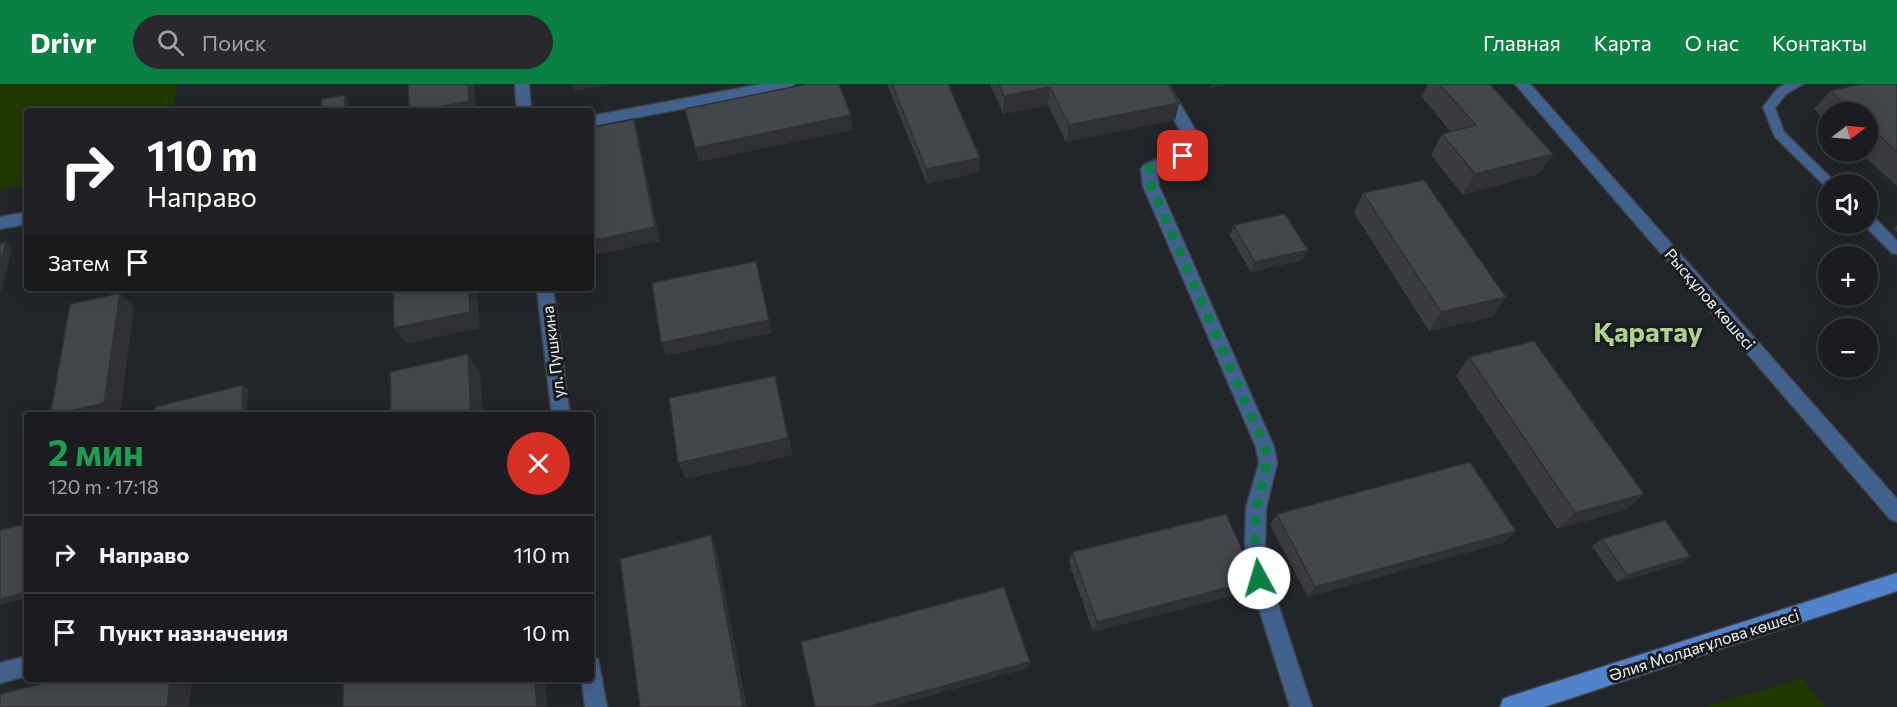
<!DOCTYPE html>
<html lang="ru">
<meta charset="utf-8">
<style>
:root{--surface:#1a1c1f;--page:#27292c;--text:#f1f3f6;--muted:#9fa1a4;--line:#383a3d;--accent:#0b8043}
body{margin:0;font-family:Commissioner,sans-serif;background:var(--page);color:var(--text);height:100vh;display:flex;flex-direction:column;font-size:22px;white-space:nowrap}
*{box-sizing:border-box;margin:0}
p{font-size:20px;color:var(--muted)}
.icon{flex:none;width:33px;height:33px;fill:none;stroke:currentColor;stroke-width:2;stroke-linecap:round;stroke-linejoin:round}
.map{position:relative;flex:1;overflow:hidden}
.panel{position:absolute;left:24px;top:328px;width:570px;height:270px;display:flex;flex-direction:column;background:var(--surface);border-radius:6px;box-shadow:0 3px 15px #0003,0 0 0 2px var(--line)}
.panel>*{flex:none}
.banner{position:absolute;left:24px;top:24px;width:570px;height:183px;border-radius:6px;box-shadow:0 3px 15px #0003,0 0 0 2px var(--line);background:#202124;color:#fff;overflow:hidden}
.needle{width:39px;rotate:74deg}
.controls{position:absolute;left:1818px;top:18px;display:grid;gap:12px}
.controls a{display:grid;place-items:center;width:60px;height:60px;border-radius:50%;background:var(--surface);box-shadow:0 3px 15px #0003,0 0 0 2px var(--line);font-size:30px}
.pin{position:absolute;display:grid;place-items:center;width:51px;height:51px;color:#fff;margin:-26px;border-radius:12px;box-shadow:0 3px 9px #0006}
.me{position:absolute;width:66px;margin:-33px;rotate:354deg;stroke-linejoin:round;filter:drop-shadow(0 0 4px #0008)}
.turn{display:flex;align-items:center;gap:21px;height:126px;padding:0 24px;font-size:27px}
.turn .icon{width:78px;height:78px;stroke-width:2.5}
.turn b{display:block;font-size:42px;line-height:51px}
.then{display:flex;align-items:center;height:57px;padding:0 24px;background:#0003;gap:12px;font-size:22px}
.round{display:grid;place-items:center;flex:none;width:63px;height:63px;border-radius:32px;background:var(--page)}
.headline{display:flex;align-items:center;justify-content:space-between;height:102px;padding:0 24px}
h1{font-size:36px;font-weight:700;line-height:45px;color:#1e9e55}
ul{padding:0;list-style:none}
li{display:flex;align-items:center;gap:18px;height:78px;padding:0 24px;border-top:2px solid var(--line)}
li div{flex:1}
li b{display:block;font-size:22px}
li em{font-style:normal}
header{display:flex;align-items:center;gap:36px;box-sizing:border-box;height:84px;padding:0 30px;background:var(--accent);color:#fff}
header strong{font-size:28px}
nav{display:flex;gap:33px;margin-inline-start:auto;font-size:21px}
.search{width:420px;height:54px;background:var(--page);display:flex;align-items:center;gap:15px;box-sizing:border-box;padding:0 21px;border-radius:33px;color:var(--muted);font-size:22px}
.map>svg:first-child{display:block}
.green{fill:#1f3900}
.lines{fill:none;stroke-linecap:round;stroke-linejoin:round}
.lane-casing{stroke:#3f4246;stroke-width:3}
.street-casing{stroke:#3f4246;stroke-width:3}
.secondary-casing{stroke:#3f4246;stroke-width:3}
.lane{fill:#42628e;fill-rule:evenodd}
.street{fill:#42628e;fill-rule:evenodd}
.secondary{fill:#5183ca;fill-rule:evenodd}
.wall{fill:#3a3c40}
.shaded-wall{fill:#2f3134}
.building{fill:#43464a;stroke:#2f3134;stroke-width:1.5}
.route{stroke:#0b8043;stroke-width:10;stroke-dasharray:0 18}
.labels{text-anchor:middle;stroke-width:6;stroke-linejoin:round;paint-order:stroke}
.street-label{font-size:16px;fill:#f2f4f7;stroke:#191c1f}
.town-label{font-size:28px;font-weight:bold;fill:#aed38e;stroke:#191c1f}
</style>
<header>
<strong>Drivr</strong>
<div class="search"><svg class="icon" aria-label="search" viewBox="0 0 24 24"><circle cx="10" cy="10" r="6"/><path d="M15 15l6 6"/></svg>Поиск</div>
<nav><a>Главная</a><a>Карта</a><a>О нас</a><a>Контакты</a></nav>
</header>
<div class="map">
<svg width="1897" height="623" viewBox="0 0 1897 623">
<rect width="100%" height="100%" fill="#222529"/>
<g class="green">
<path d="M0,0H178L173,27H27V101L0,105Z"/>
<path d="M1803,594L1825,623H1704Z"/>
</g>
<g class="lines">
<g class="lane-casing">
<g id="lane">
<path d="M1786,0H1803L1786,10L1775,24L1784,48L1837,100H1828V104L1826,103L1775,53L1763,23L1778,4Z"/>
<path d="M1868,131L1873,132L1897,157V170L1892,169L1863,140H1868Z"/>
</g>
</g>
<g class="street-casing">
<g id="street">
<path d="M515,0H529L531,27H517Z"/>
<path d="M762,0H795L788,5L591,42V32Z"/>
<path d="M1154,0H1168L1202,57L1192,72L1157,87L1159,102L1274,363L1277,379L1266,424L1265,460L1269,493L1312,623H1290L1249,493L1245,460L1246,424L1259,379L1256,363L1143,102L1141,85L1144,81L1175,68L1186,57Z"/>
<path d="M1515,0H1530L1897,415V438L1890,435Z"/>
<path d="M27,128V140L0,145V133Z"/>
<path d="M537,204H553L570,332H552Z"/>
<path d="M27,572V592L0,599V579Z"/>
<path d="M591,572L598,575L607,623H585L582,596H591Z"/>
</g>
</g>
<g class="secondary-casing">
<path id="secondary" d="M1897,489V507L1544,623H1500L1503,615L1511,612Z"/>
</g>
<use href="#lane" class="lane"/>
<use href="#street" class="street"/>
<use href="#secondary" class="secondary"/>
</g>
<g class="wall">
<path d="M887,0H948L979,88L927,100Z"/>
<path d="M990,0H1168L1179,19L1175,36L1066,58L1048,21L1003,30Z"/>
<path d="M1428,0H1490L1553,70L1539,90L1463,111L1431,71L1442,50L1451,48L1422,13Z"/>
<path d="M1897,0V102L1860,68H1868V28H1828V39L1814,25L1830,7Z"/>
<path d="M1363,109L1493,233L1429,247L1354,129Z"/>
<path d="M1233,141L1308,166L1303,176L1251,188L1230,152Z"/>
<path d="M1897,141V148L1893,145Z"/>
<path d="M1469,273L1644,410L1625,426L1557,445L1456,292Z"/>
<path d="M1277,430L1505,458L1308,513L1270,441Z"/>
<path d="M1602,455L1690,472L1680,480L1617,498L1592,462Z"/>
<path d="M1072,468L1250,507L1093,548L1069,479Z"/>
</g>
<g class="shaded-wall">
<path d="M468,0H474L476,27H419Z"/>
<path d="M572,0H612L574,7Z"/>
<path d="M1211,0H1229L1210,4Z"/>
<path d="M1050,3L1048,21L1003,30L1004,12Z"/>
<path d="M345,11L348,16V27H344Z"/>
<path d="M1179,19L1175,36L1066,58L1069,41Z"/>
<path d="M851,31L853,46L699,78L695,64Z"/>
<path d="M634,35L638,50L660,157L591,172V157Z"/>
<path d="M1553,70L1539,90L1463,111L1475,90Z"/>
<path d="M980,74L979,88L927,100L926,85Z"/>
<path d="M6,158L12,164L1,207H0V181Z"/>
<path d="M1308,166L1303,176L1251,188L1255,178Z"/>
<path d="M756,177L772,249L666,272L661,259Z"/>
<path d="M469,204H477L480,244L406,260L394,244Z"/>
<path d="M120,209L134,223L120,332H52Z"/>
<path d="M1506,213L1493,233L1429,247L1441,228Z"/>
<path d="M468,270L480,289L483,332H471Z"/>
<path d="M775,292L793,371L686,395L678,379Z"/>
<path d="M243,301L248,305L247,332H242Z"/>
<path d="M1644,410L1625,426L1557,445L1575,429Z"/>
<path d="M1516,447L1505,458L1308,513L1315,503Z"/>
<path d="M711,451L717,467L747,623H743Z"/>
<path d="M1690,472L1680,480L1617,498L1627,491Z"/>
<path d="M1256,496L1250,507L1093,548L1097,538Z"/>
<path d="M27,508V514L0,521V515Z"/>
<path d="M1030,578L1028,584L891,623H868Z"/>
<path d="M170,596H192L189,623H167Z"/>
<path d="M535,596H545L547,623H537Z"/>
</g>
<g class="building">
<path d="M408,0H468L469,17L419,27H409Z"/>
<path d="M807,0H839L851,31L695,64L685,25Z"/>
<path d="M892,0H948L980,74L926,85Z"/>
<path d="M999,0H1168L1179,19L1069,41L1050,3L1004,12Z"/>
<path d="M1439,0H1490L1553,70L1475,90L1442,50L1476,41Z"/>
<path d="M1861,0H1897V68L1868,41V28H1853L1830,7Z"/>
<path d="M345,11L344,27H321L322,15Z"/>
<path d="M634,35L655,143L591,157V44Z"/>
<path d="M1424,96L1506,213L1441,228L1363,109Z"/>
<path d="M1285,130L1308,166L1255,178L1233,141Z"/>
<path d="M6,158L0,181V160Z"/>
<path d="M756,177L769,236L661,259L652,199Z"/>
<path d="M393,204H469L470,228L394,244Z"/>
<path d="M120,209L104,319L50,332L70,220Z"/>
<path d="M1534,257L1644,410L1575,429L1469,273Z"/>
<path d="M468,270L471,332H391L390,288Z"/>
<path d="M775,292L788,354L678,379L669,314Z"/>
<path d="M243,301L242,332H154L155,323Z"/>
<path d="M1470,378L1516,447L1315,503L1277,430Z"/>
<path d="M1226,430L1256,496L1097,538L1072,468Z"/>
<path d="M1665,436L1690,472L1627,491L1602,455Z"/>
<path d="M27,440V508L0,515V446Z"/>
<path d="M711,451L743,623H640L620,475Z"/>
<path d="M1004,503L1030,578L868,623H815L801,558Z"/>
<path d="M57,596H170L167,623H0V610Z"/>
<path d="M343,596H535L537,623H343Z"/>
</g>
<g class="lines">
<path class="route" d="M1183,72L1159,78L1149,85L1151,102L1265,363C1269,385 1261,401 1257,423C1253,446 1256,470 1259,494"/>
</g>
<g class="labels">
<g class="street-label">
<text transform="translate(1710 215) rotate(49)" y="6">Рысқұлов көшесі</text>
<text transform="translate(553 268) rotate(-97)" y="6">ул. Пушкина</text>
<text transform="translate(1704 561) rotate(-18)" y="6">Әлия Молдағұлова көшесі</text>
</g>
<g class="town-label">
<text x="1648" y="258">Қаратау</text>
</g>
</g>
</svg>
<div class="controls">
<a><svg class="needle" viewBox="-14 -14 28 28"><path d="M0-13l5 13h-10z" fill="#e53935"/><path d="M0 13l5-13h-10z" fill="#9fa1a4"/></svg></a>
<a><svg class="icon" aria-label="sound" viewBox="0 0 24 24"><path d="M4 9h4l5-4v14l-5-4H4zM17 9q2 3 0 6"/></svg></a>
<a>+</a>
<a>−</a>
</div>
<div class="pin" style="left:1183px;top:72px;background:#d93025"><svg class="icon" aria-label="arrive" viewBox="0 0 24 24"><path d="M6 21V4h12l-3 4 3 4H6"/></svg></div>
<svg class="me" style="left:1259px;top:494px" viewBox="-20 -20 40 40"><circle r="19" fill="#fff"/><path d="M0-13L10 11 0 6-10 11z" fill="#0b8043"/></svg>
<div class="banner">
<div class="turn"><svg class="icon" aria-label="right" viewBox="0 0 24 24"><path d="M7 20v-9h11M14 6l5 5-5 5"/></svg><div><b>110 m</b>Направо</div></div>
<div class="then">Затем<svg class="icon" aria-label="arrive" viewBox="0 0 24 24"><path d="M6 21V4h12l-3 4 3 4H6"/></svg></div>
</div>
<section class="panel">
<div class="headline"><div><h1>2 мин</h1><p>120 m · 17:18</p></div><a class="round" style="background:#d93025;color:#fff"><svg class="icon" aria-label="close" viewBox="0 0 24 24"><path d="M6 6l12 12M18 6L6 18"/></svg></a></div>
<ul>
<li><svg class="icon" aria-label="right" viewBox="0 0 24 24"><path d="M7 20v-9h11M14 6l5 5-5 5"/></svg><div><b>Направо</b></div><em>110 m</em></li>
<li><svg class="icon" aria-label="arrive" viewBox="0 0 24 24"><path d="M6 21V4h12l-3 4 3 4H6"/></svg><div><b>Пункт назначения</b></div><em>10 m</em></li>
</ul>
</section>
</div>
